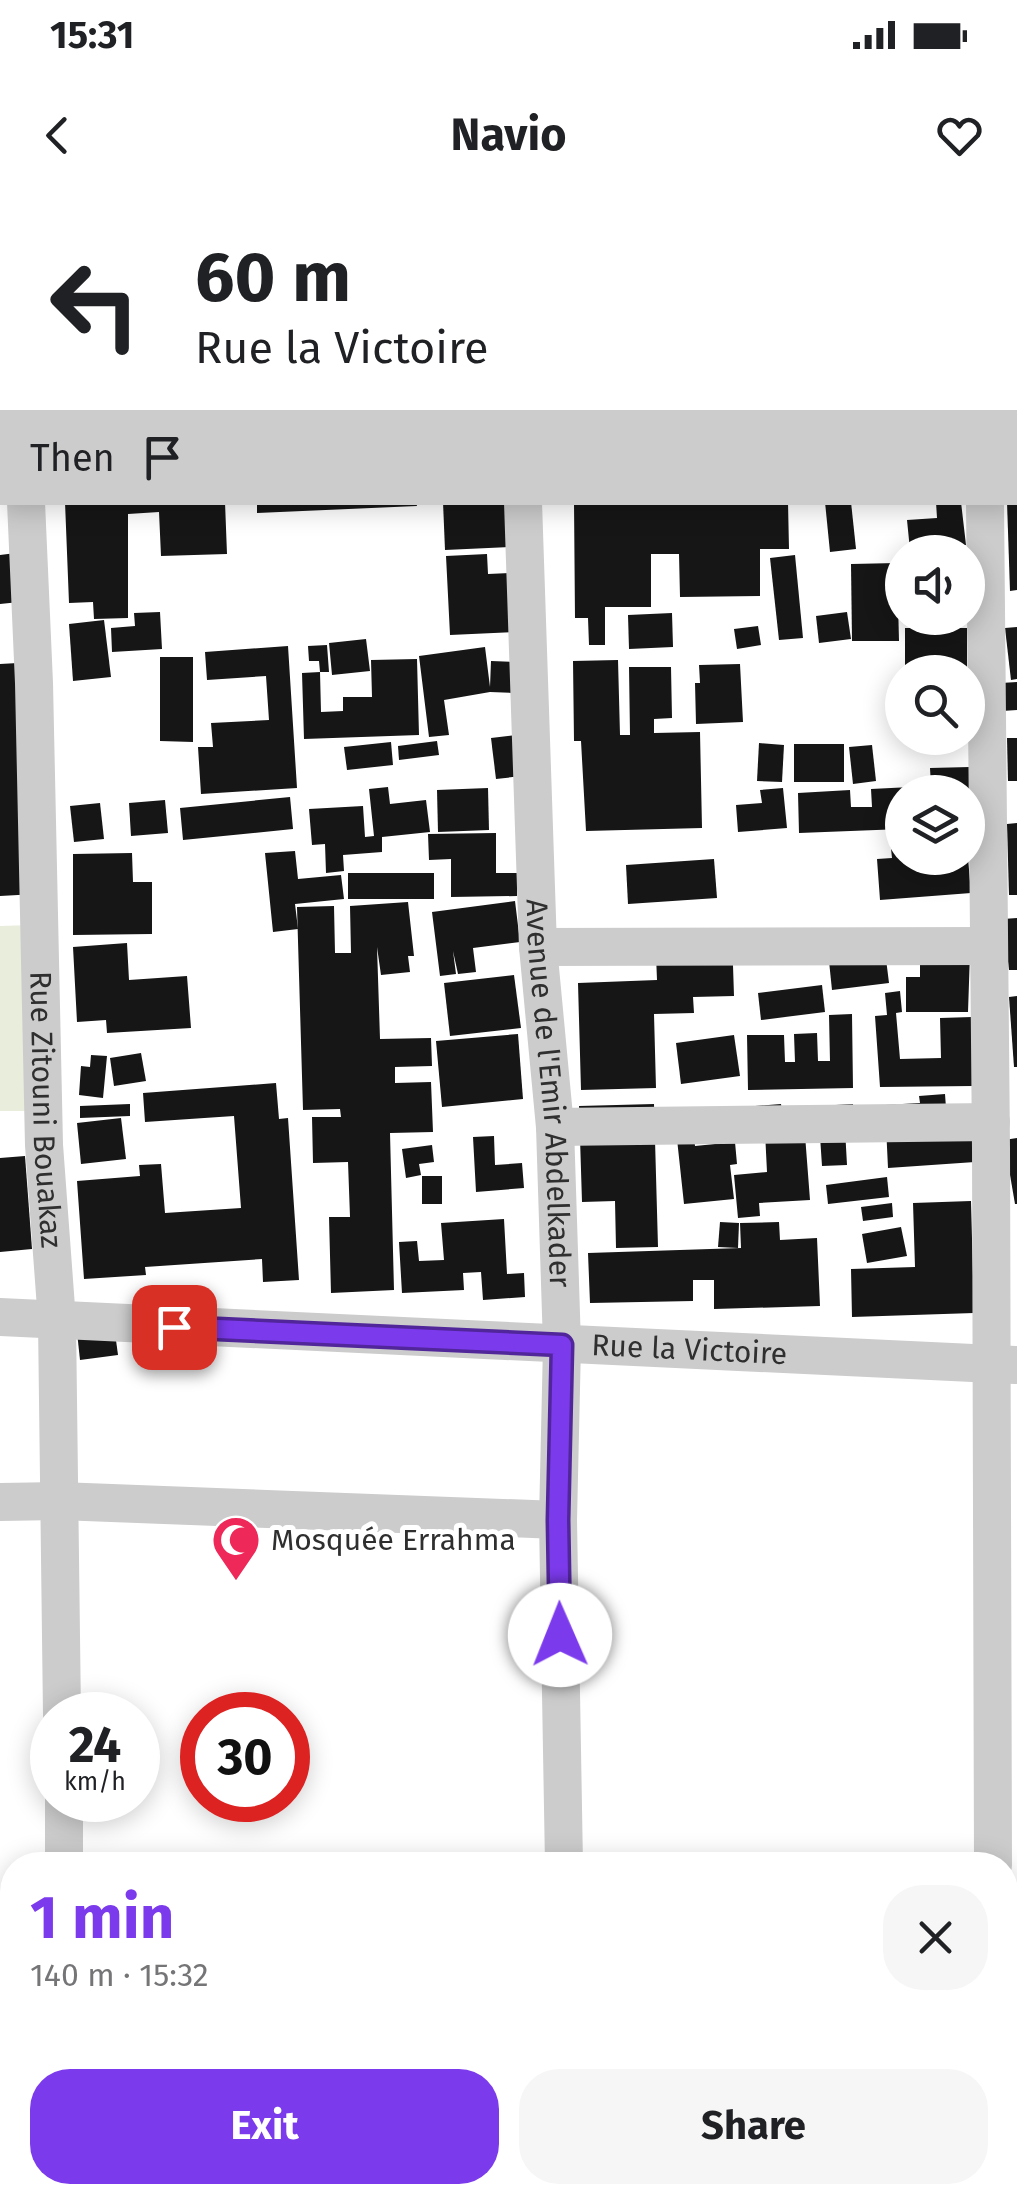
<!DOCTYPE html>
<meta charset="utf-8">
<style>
:root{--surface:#fff;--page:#f6f6f6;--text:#202124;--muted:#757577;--accent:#7c3aed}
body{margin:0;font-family:"Fira Sans",sans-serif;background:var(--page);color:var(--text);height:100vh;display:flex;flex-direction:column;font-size:38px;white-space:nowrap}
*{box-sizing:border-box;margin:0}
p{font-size:32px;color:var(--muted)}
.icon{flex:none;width:55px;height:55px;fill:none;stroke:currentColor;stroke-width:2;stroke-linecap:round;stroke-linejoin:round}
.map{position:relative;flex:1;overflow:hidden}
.drawer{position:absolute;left:0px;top:1652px;width:1018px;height:352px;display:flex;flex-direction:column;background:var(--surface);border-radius:40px 40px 0 0;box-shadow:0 5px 25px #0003}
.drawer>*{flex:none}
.banner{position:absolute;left:0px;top:0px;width:1018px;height:305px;box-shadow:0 5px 25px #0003;background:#fff;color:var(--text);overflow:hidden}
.tools{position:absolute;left:885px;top:335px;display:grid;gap:20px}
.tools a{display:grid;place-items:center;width:100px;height:100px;border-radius:50%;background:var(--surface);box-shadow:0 5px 25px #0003;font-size:50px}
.speed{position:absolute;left:30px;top:1492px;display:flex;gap:20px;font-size:50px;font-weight:700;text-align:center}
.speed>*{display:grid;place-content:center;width:130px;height:130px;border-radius:50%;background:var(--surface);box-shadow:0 5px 25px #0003;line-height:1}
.speed small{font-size:25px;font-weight:400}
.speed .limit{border:15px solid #d22;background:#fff;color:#111}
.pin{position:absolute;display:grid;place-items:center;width:85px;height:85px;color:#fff;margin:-42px;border-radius:20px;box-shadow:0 5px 15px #0006}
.me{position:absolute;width:110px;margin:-55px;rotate:359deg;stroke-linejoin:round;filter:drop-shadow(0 0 8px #0008)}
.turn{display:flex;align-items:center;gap:35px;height:210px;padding:0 30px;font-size:45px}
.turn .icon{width:130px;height:130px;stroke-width:2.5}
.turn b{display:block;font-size:70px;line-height:85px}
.then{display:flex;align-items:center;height:95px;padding:0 30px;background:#0003;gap:20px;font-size:38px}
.round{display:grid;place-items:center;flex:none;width:105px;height:105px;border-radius:40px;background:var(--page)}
.head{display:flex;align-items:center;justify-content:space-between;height:170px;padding:0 30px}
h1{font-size:60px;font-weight:700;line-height:75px;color:var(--accent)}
.cta{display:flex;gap:20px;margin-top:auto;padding:20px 30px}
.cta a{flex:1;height:115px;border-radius:40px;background:var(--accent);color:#fff;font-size:40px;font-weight:700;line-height:115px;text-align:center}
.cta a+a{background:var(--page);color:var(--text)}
.status{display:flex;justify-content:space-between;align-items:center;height:70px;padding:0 50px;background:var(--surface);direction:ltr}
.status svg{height:28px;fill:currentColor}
header{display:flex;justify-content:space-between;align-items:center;height:130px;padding:0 30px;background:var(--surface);font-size:45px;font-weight:700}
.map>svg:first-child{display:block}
.green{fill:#e8eddc}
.building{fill:#161616}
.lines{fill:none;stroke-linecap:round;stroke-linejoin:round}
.minor{stroke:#ccc;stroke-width:38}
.primary{stroke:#a7a7a7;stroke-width:55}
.rail{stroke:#848484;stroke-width:8;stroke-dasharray:10 8;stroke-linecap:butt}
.route-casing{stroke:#51269a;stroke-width:25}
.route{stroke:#7c3aed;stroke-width:18}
.labels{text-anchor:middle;stroke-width:10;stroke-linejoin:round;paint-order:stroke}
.street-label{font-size:30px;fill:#2f2f2f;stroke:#fff}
.poi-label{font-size:30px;fill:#2f2f2f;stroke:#fff;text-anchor:start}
</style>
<div class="status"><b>15:31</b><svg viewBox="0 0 49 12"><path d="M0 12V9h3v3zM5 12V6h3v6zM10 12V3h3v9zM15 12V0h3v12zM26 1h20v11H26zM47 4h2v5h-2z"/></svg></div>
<header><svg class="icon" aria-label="back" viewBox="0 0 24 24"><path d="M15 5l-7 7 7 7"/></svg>Navio<svg class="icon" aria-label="heart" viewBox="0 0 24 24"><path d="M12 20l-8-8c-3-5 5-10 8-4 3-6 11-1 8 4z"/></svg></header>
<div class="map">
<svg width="1017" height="2003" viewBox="0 0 1017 2003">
<rect width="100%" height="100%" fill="#fff"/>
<path class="green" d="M32,725L37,911H0V726Z"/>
<g class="building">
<path d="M65,302H225L227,354L161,356L159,312L128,314V418L94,419L93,402L69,403Z"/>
<path d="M257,302H416L417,306L257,313Z"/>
<path d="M443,302H508L510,347L445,350Z"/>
<path d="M574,302H788L789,349H760V396L680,397L679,354H651V407H605V445H589L588,418H575Z"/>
<path d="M825,302H851L856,349L830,352Z"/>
<path d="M936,302H961L966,345L910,350L907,320L937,318Z"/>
<path d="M1007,302H1017V390L1010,391Z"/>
<path d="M24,352L29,401L0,404V355Z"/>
<path d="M487,354L488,374L510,373L513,432L450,435L446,356Z"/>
<path d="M795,355L803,438L779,440L770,358Z"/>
<path d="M897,363L899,441H852L851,364Z"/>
<path d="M160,412L162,449L112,452L111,428L135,426L134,413Z"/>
<path d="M847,412L851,439L819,443L816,416Z"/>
<path d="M672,413L673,447L629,449L628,415Z"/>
<path d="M104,420L111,477L73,481L69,424Z"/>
<path d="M758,426L761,445L737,449L734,429Z"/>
<path d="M1017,427V479L1011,480L1005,428Z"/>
<rect x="905" y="428" width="62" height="44"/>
<path d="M366,439L370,471L332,475L329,443Z"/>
<path d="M327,445L329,472H320L321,512L343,511V497H372L371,460L417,459L419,535L304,539L302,473L320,472L319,461H309L308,446Z"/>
<path d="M288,446L297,588L201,594L198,547H213L211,523L269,520L266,476L207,480L205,452Z"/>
<path d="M485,447L490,487L491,461L517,462L515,493L490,492L444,500L449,535L429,537L419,456Z"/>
<path d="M160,457H193V542L160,541Z"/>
<path d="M618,460L620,535H630L629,467H671L672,518L654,519V533L700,532L702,628L586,631L581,541H574L573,461Z"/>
<path d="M18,463L36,694L0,696V464Z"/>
<path d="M740,464L743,522L696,524L695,483H700L699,465Z"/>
<path d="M1017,482V510L1002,511L1001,483Z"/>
<path d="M516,535L522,576L496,579L491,538Z"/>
<path d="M1007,538H1017V581H1008Z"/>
<path d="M437,541L439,555L399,560L398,546Z"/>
<path d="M391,542L393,565L347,570L344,547Z"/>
<path d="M759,543L784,545L782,582L757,581Z"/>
<rect x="794" y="544" width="50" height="38"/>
<path d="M872,545L876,581L853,584L849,547Z"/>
<path d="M970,567L973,625L968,626V592H902V629L799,633L798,593L850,590L851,607H872L871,589L931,586L930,568Z"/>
<path d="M388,587L390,604L426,600L430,632L382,637V652L343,655L344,671L326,673L325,644L312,645L309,609L363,606L365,637L374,636L369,589Z"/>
<path d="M488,588L489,630L438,632L437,590Z"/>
<path d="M783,588L787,628L738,632L736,605L762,603L760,590Z"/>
<path d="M290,597L293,629L183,640L180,608Z"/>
<path d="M165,600L168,633L131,636L129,603Z"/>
<path d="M100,603L104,639L74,642L70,606Z"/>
<path d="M1017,623V695H1009L1007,624Z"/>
<path d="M496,633V673H517V696L451,697V659L429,660L428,634Z"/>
<path d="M902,638V658H968L971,693L880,700L877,659L892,658L890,639Z"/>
<path d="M295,651L298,679L341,675L344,699L295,704L298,729L273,732L265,653Z"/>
<path d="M132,653L133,682H152V734L73,735V654Z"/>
<path d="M714,659L717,698L628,704L626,665Z"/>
<rect x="348" y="673" width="86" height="26"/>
<path d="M515,701L520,742L473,748L476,772L458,774L453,751L456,774L440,776L432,712Z"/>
<path d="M408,702L414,756H408L410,772L381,775L377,747L380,839L431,838L432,866L395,867V883L431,882L433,932L390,933L394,1090L331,1093L329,1017H350L348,962L313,963L312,917H341L340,909L303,910L297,707L334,706L335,753H351L350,706Z"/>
<path d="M1017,718V770H1009L1003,719Z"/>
<path d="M732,735L734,796L693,797L694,813L654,814L656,888L581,890L578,783L657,780L656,755Z"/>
<path d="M883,735L889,783L832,790L827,742Z"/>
<path d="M127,743L129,780L187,776L191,828L107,833L106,820L77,822L73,747Z"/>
<path d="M920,753H970L968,812H906V777H920Z"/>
<path d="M514,775L521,828L450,836L444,783Z"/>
<path d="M822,785L825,812L761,820L758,793Z"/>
<path d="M900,791L902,812L896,813L900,859L941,858L940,818L972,817L973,886L880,887L875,816L887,815L885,793Z"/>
<path d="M1017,796V867H1014L1009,797Z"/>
<path d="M852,814L853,888L748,890L747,835H784L785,862H795L794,834L817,833L818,861H830L829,815Z"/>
<path d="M518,834L523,899L442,907L436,841Z"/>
<path d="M734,835L740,876L681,884L676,843Z"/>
<path d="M141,853L146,881L114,886L110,858Z"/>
<path d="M91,855L107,856L103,898L79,895L81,866L90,867Z"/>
<path d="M276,883L279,919L288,918L299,1080L263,1082L262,1059L145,1067L146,1075L84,1079L77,981L140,976L139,965L161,964L165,1013L241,1008L234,916L145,922L143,893Z"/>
<path d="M945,894L947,922L973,920L975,962L888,968L885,905L920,903L919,896Z"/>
<path d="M130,904V916L80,918V906Z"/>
<path d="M654,904L658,1047L616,1048L615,1001L582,1002L579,906Z"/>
<path d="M781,904L782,910L803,909L810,1000L759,1003L760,1016L738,1018L734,975L767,972L765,932L743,907Z"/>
<path d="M853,904L854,929H845L847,965L822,966L818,906Z"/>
<path d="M121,918L126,959L81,964L77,923Z"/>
<path d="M494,936L495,965L522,963L524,988L476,992L473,937Z"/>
<path d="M694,937L695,946L735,942L737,964L730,965L734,999L684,1004L677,939Z"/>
<path d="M1017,938V1004H1015L1004,940Z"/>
<path d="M432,945L434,962L419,964L421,975L406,978L402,949Z"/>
<path d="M25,956L32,1049L0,1052V958Z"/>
<rect x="422" y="976" width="20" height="28"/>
<path d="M887,977L889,997L828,1004L826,985Z"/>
<path d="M971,1001L974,1113L852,1117L851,1069L915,1067L913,1003Z"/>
<path d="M892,1003L893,1017L863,1021L861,1007Z"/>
<path d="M504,1019L507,1074L524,1073L525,1097L483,1100L481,1072L463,1073L464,1090L402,1093L399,1042L417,1041L419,1061L444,1060L441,1023Z"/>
<path d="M720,1022L739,1023L738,1048L718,1047Z"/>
<path d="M779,1022L780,1040L817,1038L820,1106L714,1109V1080H693V1101L590,1103L588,1053L741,1048L740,1023Z"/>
<path d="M901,1027L907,1056L867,1063L862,1034Z"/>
<path d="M113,1118L118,1155L80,1160L76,1123Z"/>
<path d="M1017,1761V1813L1005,1815V1763Z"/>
<rect x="6" y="1882" width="6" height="47"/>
<path d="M98,1992H167L168,2003H100Z"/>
<path d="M172,1992H408V2003H173Z"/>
<path d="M492,1992H546L547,2003H463V1995Z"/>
<path d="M599,1992H823V2003H600Z"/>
<path d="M826,1992H919V2003H827Z"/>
</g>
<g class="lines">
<g class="minor">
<path d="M0,261H2"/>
<path id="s1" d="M26,302L34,483L44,945L57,1121L62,1515"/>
<path id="s2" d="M523,302L538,747L555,927L562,1145L558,1320L564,1665"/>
<path d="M985,302L991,948L993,1665"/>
<path d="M538,747L989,746"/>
<path d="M555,927L991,922"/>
<path id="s3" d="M0,1117L1015,1165"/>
<path d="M0,1302L59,1301L558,1320"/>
<path d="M64,1600V1665"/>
<path d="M1005,1960H1017"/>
<path d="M565,1992V2003"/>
<path d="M0,1993L102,1992"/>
</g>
<g class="primary">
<path d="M1005,1723L1017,1722"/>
<path d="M0,1736H12"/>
</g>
<g class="rail">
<path d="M0,52H2"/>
<path d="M1015,89H1017"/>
<path d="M1015,165H1017"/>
</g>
</g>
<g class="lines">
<g class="route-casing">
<path id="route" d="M174,1127L562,1145L558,1320L560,1435"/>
</g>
<use href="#route" class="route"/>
</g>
<defs>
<g id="mosque-pin" transform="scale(2.5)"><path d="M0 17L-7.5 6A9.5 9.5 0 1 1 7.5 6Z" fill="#ee2858" stroke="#fff"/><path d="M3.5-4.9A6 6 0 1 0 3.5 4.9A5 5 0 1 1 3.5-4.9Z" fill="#fff"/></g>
</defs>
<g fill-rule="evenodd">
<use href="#mosque-pin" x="236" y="1340"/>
</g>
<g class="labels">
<g class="street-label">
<text dy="10" stroke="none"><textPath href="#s2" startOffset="592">Avenue de l'Emir Abdelkader</textPath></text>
<text dy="10" stroke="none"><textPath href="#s1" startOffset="608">Rue Zitouni Bouakaz</textPath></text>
<text dy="10" stroke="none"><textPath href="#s3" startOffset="690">Rue la Victoire</textPath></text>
</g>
<g class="poi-label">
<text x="271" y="1350">Mosquée Errahma</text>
</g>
</g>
</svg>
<div class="tools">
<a><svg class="icon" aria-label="sound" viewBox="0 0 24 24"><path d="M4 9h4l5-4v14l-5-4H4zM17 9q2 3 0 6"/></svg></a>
<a><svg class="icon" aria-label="search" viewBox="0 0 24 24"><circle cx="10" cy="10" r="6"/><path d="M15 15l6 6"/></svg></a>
<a><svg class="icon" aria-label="layers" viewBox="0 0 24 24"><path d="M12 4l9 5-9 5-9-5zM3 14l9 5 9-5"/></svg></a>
</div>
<div class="speed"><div>24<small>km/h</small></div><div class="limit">30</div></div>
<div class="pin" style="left:174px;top:1127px;background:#d93025"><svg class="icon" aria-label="arrive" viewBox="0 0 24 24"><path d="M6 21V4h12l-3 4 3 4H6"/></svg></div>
<svg class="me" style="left:560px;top:1435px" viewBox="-20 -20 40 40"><circle r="19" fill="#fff"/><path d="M0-13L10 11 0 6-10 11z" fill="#7c3aed"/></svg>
<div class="banner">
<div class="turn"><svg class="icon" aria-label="left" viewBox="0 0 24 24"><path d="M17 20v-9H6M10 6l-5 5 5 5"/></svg><div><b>60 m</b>Rue la Victoire</div></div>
<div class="then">Then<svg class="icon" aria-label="arrive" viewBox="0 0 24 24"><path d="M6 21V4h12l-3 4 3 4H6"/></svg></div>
</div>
<section class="drawer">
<div class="head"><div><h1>1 min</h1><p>140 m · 15:32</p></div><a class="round"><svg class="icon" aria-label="close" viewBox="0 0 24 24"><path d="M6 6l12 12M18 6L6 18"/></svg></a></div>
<div class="cta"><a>Exit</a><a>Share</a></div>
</section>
</div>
